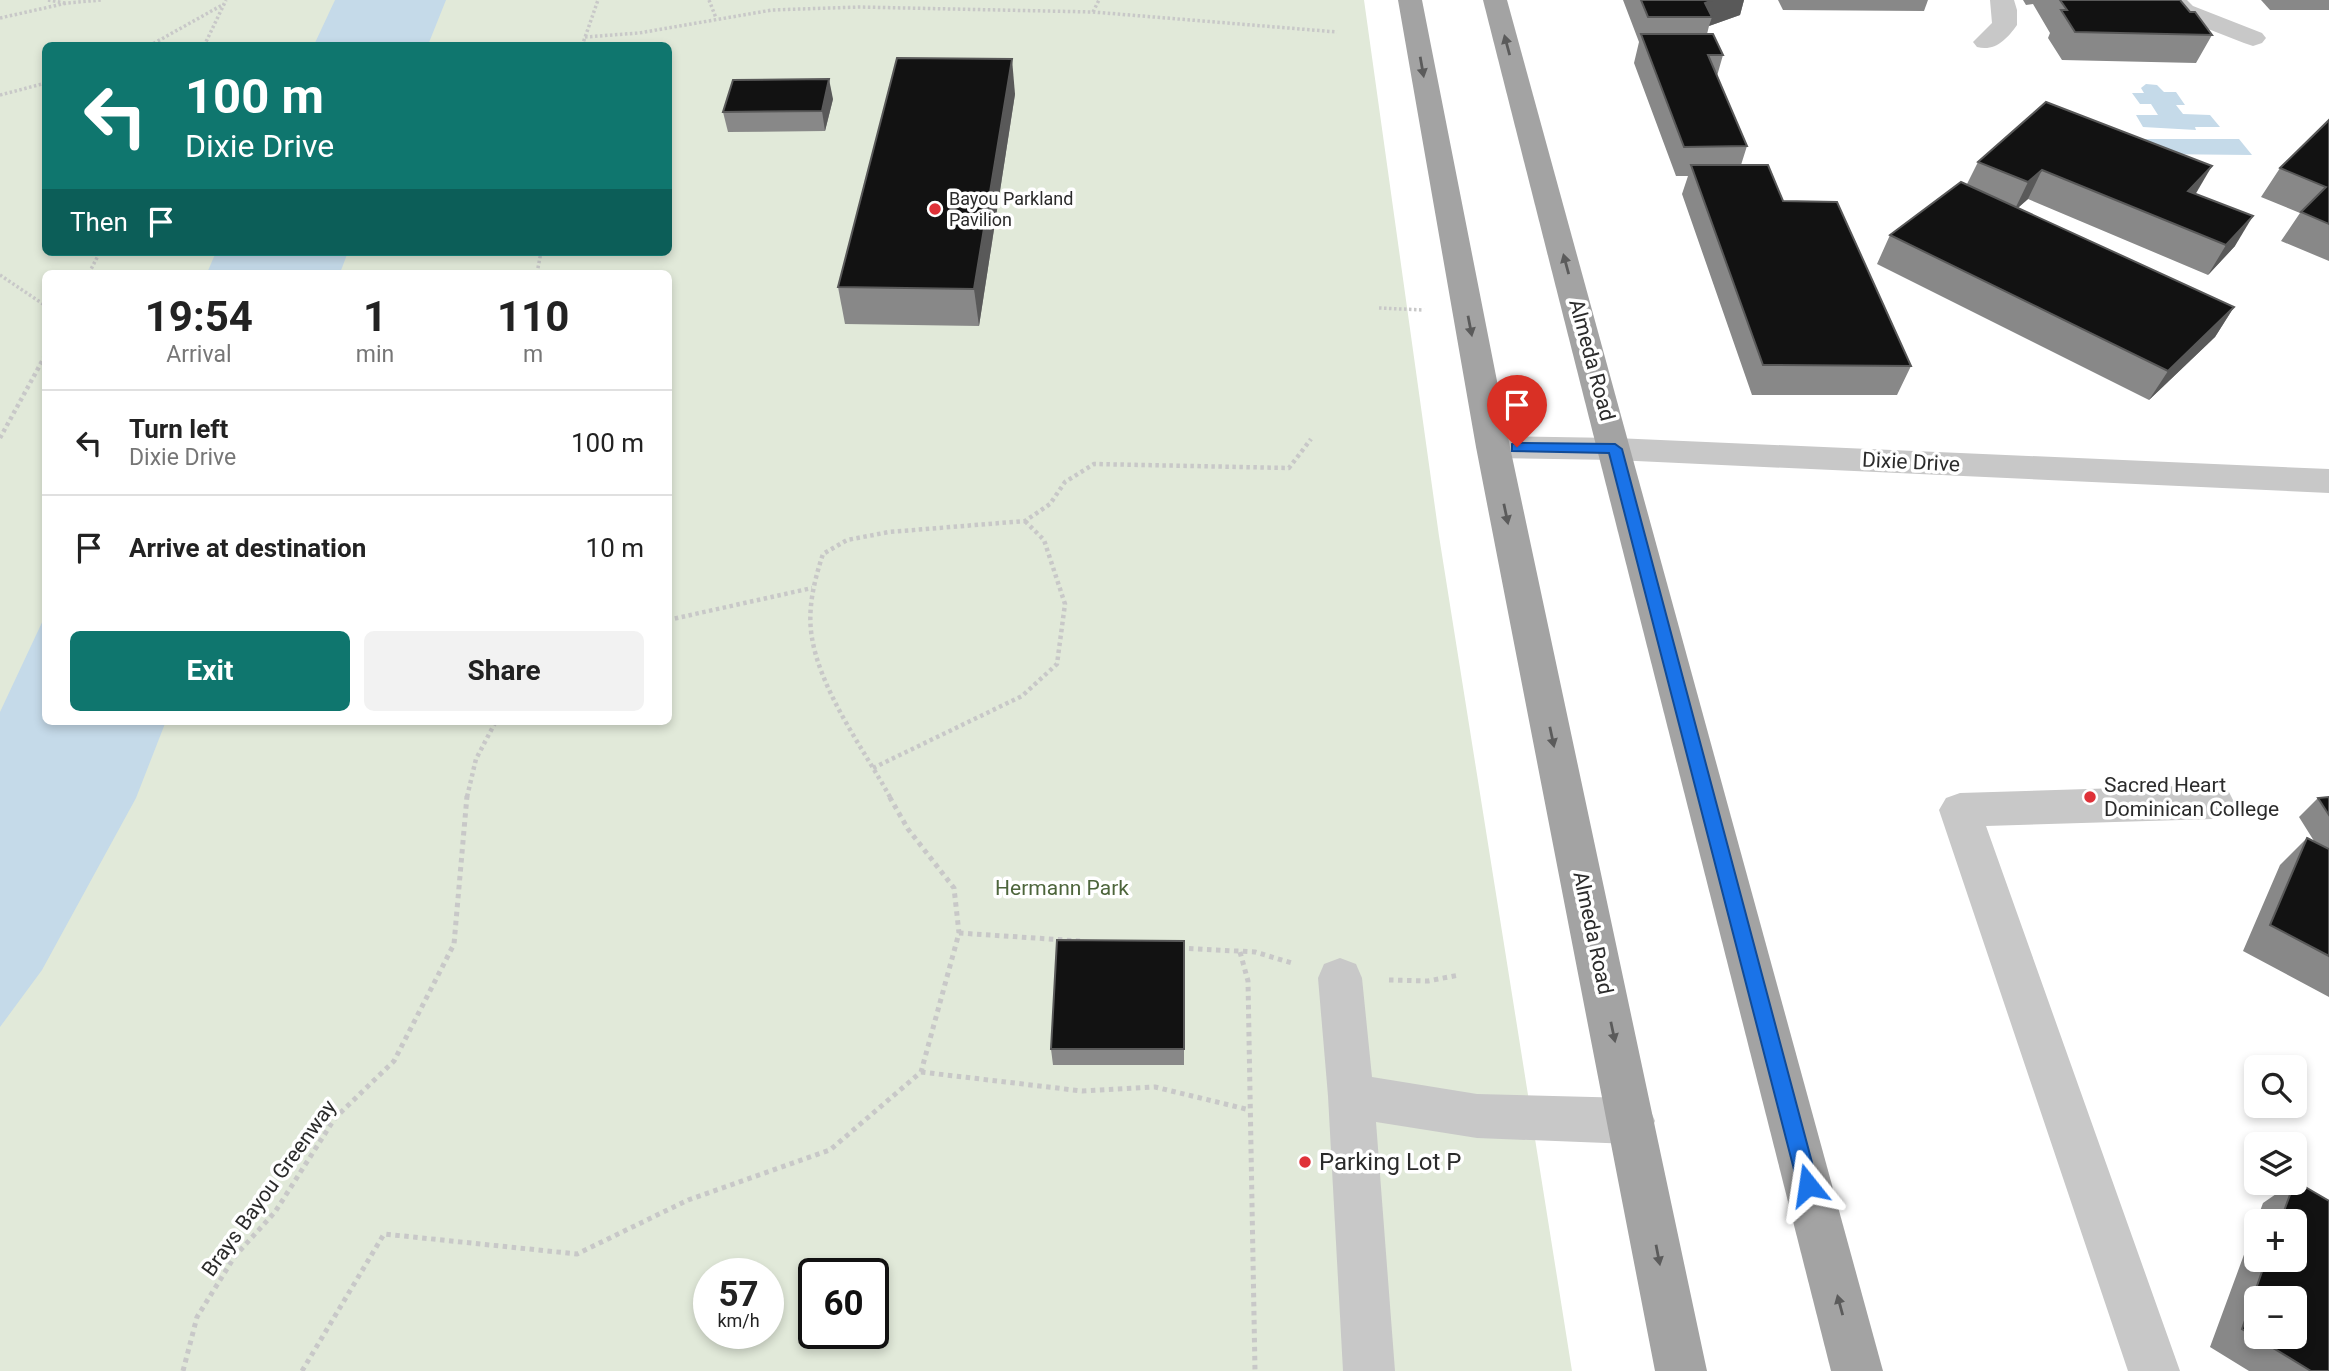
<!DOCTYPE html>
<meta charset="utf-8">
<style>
:root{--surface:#fff;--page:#f2f2f2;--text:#222;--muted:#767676;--line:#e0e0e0;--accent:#0f766e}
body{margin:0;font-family:Roboto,sans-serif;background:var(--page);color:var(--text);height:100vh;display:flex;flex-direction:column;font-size:26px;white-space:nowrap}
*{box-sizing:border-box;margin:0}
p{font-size:23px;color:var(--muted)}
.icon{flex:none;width:38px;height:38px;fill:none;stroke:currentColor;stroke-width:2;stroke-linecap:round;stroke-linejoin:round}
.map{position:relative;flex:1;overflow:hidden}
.sheet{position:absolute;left:42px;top:270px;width:630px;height:455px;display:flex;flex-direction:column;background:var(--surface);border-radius:10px;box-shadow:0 4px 10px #0003}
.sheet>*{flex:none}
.guide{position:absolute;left:42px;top:42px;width:630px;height:214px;border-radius:10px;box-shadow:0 4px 10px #0003;background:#0f766e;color:#fff;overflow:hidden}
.tools{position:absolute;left:2244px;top:1055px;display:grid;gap:14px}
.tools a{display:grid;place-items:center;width:63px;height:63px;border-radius:10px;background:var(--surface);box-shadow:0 4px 10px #0003;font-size:35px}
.speed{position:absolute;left:693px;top:1258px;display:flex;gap:14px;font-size:35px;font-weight:700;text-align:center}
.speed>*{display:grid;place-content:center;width:91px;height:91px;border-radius:50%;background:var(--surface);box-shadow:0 4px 10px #0003;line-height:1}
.speed small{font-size:18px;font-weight:400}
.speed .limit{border:4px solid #111;border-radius:10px;background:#fff;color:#111}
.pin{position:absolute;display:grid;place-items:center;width:60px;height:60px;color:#fff;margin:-72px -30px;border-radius:50% 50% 50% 0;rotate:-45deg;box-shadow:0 0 7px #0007}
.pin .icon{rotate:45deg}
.me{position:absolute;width:77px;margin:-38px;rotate:345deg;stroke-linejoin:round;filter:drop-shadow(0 0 5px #0008)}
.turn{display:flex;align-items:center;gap:24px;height:147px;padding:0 28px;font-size:32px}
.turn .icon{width:91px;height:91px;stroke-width:2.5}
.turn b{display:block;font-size:49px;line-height:60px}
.then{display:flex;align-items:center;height:66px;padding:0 28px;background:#0003;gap:14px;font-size:26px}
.eta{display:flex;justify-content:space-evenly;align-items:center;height:119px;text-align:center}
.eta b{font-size:42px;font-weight:700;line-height:49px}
.button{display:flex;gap:14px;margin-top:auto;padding:14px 28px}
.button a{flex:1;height:80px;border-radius:10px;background:var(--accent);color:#fff;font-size:28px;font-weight:700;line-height:80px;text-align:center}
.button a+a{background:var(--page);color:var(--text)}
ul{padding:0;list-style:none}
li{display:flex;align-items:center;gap:21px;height:105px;padding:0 28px;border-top:2px solid var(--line)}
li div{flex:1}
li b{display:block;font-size:26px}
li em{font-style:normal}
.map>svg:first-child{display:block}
.green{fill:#e1e9d9;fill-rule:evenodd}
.water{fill:#c5dae9}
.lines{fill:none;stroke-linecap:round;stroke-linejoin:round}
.path-far2{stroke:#c8c8c8;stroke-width:3.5;stroke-dasharray:2.5 2.5;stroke-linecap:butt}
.path-far1{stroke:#c8c8c8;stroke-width:4.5;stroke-dasharray:3.5 3.5;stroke-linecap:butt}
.path{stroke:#c8c8c8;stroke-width:5;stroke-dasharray:4.5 4.5;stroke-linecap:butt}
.minor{fill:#c8c8c8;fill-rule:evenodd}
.major{fill:#a3a3a3;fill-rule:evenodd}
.wall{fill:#888}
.shaded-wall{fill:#595959}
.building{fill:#121212;stroke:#595959;stroke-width:2;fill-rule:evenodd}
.oneway{fill:#5b5b5b}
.route{fill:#1a73e8;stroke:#114b97;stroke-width:2}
.poi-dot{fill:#df3138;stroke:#fff;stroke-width:2.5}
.labels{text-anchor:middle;stroke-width:7;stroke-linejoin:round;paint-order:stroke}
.far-poi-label{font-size:18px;fill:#2b2b2b;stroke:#fff;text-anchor:start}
.street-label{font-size:21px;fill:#2b2b2b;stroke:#fff}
.poi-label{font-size:21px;fill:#2b2b2b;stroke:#fff;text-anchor:start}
.park-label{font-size:21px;fill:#4d653b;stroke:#fff}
.near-poi-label{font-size:24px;fill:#2b2b2b;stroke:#fff;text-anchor:start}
</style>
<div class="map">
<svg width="2329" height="1371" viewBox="0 0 2329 1371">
<rect width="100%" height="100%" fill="#fff"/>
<path class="green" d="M0,0H1364L1439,536L1572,1371H0ZM46,46H668V252H46ZM46,273H668V721H46ZM709,1274H768V1334H709ZM814,1274H873V1334H814Z"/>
<g class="water">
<path d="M335,0H446L428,45H314Z"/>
<path d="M2146,84L2157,85L2164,92H2176L2185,105H2176L2183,114L2210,115L2220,127H2195L2196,130L2143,127L2136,115H2158L2151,104H2140L2132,93H2144L2141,88Z"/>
<path d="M2140,139H2239L2252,155L2151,154Z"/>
<path d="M216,252H348L340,273H207Z"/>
<path d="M45,616L46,721H166L136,798L42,970L0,1027V712Z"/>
</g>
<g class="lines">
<g class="path-far2">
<path d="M48,0L65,3"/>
<path d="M709,0L716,18"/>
<path d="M1093,12L1099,0"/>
<path d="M0,18L67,3L101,0"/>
<path d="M585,37L639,33L772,10L859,7L1093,12L1337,32"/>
<path d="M149,46L224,4"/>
<path d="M204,46L226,0"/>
<path d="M582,46L598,0"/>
<path d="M0,95L46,83"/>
<path d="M89,273L100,252"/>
<path d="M537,273L541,252"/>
<path d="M0,275L46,306"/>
<path d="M1379,308L1424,310"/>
</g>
<g class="path-far1">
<path d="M0,438L46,354"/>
<path d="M668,620L812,588"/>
<path d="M873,768L1022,696L1057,664L1065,604L1044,540L1025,521"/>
<path d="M467,797L476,759L496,721"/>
<path d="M890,797C864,750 821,692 812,638C807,610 814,581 823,554L847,540L889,532L1025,521L1050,504L1065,482L1094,464L1289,468L1311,439"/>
</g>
<g class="path">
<path d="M959,933L1080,941"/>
<path d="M1180,948L1255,952L1292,963"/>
<path d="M1240,952L1248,981L1255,1371"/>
<path d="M1389,980L1428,981L1459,975"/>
<path d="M921,1072L1082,1091L1155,1087L1250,1110"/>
<path d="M183,1371L197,1317L235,1256L275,1212L335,1118L394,1061L454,944L467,796"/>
<path d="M302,1371L384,1234L577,1254L688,1200L830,1150L921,1072L959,933L954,888L908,829L889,796"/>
</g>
<g class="minor">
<path d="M1990,0H2014L2017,10V25C2007,39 1995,52 1977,47L1973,42L1992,23Z"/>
<path d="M2161,0H2187L2193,6L2262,33L2266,38L2262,43L2253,46L2244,43L2175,16Z"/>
<path d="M1493,436L1615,438L2329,469V493L1615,460L1493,458L1481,455L1476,447L1481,439Z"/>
<path d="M2214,785L2228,790L2234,802L2228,814L2214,819L1986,826L2180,1371H2128L1939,810L1946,798L1960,793Z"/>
<path d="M1340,958L1356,964L1362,978L1372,1077L1477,1094L1631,1098L1648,1105L1655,1121L1648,1137L1631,1144L1477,1138L1376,1122L1395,1371H1343L1328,1096L1318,978L1324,964Z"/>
</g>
<g class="major">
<path d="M1398,0H1422L1510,447L1707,1371H1655L1476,447Z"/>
<path d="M1483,0H1507L1883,1371H1831Z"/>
</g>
</g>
<g class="wall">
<path d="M1623,0H1744L1740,15L1709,26L1707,34L1723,55L1717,76L1747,146L1741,165L1783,201L1911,366L1897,395H1752L1682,194L1688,176H1676L1634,63L1639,42Z"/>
<path d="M1778,0H1928L1924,11L1783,10Z"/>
<path d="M2023,0H2180L2190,12L2212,35L2196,63L2062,60L2048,38L2050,33L2033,4L2026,5Z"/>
<path d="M2261,0H2329V10H2270Z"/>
<path d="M1015,94L979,326L845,324L838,287Z"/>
<path d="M833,99L825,131L728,132L723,112Z"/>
<path d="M2046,102L2235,246L2208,275L2028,199L2018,208L2234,307L2215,337L2149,400L1877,264L1890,235L1967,184L1978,162Z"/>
<path d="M2329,120V261L2281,241L2300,213L2261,197L2280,168Z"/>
<path d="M2329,797V997L2243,951L2280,865L2307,838L2314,841L2299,817L2318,798Z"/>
<path d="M1184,941V1065H1053L1051,1049Z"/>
<path d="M2292,1183H2294L2329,1371H2249L2210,1347L2256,1222V1260H2294V1222H2256L2263,1203Z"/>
</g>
<g class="shaded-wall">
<path d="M1713,0H1744L1740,15L1709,26L1712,17L1705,3Z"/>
<path d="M1012,59L1015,94L979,326L974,289Z"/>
<path d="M829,79L833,99L825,131L822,111Z"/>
<path d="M2212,166L2195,195L2188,191Z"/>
<path d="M2042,170L2028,199L2014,211L2028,182Z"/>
<path d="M2253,216L2235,246L2208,275L2226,245Z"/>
<path d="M2234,307L2215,337L2149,400L2168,371Z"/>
</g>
<g class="building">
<path d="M1641,0H1713L1705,3L1712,17H1648Z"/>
<path d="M2060,0H2180L2190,12H2195L2212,35L2075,32L2061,10H2067Z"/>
<path d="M1641,34H1713L1723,55H1708L1747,146L1684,147Z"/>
<path d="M897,58L1012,59L974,289L838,287Z"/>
<path d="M829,79L822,111L723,112L733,80Z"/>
<path d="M2046,102L2212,166L2188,191L2253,216L2226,245L2042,170L2028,182L1978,162Z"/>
<path d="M2329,120V224L2301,212L2326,187L2280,168Z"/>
<path d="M1691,165H1768L1783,201L1837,202L1911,366L1763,365Z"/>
<path d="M1961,182L2234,307L2168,371L1890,235Z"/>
<path d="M2329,797V815L2318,798Z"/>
<path d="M2307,838L2329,849V956L2270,925Z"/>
<path d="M1057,940L1184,941V1049H1051Z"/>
<path d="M2295,1181L2329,1201V1371H2311L2242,1329L2266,1260H2294V1222H2280ZM2256,1298H2294V1337H2256Z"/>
</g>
<defs><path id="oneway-solid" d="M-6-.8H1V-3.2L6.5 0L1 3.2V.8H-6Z" transform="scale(1.75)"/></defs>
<g class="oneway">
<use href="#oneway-solid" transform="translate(1507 45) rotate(-105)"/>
<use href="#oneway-solid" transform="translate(1422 67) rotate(80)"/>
<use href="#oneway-solid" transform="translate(1566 264) rotate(-105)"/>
<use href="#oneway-solid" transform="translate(1470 326) rotate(79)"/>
<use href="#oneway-solid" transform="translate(1506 514) rotate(78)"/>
<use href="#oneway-solid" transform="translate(1552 737) rotate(78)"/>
<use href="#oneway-solid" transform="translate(1613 1032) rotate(78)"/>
<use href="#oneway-solid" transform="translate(1658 1255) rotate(79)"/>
<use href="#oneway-solid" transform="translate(1840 1305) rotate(-105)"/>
</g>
<path class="route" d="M1517,443L1615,444L1622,449L1818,1185L1815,1192L1808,1195L1801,1192L1798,1185L1609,453L1512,451V444Z"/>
<g class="poi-dot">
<circle cx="935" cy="209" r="7"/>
<circle cx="2090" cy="797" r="7"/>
<circle cx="1305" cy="1162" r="7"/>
</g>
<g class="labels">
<g class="far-poi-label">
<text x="949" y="205">Bayou Parkland<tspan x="949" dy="21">Pavilion</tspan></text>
</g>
<g class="street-label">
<text transform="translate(1592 360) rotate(75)" y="7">Almeda Road</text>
<text transform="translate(1911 462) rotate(3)" y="7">Dixie Drive</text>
<text transform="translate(1593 933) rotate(78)" y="7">Almeda Road</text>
<text transform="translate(269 1188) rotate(-54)" y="7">Brays Bayou Greenway</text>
</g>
<g class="poi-label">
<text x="2104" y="792">Sacred Heart<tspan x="2104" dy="24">Dominican College</tspan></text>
</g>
<g class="park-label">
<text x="1062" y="895">Hermann Park</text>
</g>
<g class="near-poi-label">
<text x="1319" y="1170">Parking Lot P</text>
</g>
</g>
</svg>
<div class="tools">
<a><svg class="icon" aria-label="search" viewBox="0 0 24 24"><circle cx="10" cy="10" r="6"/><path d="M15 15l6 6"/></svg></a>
<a><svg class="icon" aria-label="layers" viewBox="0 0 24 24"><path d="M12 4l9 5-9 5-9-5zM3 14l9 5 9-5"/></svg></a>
<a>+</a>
<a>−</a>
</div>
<div class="speed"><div>57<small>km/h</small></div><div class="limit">60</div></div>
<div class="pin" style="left:1517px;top:447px;background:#d93025"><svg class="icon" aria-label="arrive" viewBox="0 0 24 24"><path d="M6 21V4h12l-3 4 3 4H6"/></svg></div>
<svg class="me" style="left:1808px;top:1185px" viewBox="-20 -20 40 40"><path d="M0-17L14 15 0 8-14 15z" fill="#1a73e8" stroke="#fff" stroke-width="4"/></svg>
<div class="guide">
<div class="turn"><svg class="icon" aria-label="left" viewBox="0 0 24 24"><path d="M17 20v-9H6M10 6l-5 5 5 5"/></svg><div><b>100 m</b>Dixie Drive</div></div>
<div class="then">Then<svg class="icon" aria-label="arrive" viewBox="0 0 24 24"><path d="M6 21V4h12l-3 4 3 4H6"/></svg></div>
</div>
<section class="sheet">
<div class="eta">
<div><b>19:54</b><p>Arrival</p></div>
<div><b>1</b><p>min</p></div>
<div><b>110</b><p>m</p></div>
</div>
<ul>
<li><svg class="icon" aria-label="left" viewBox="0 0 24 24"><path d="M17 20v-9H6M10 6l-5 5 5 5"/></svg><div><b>Turn left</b><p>Dixie Drive</p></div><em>100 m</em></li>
<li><svg class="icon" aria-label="arrive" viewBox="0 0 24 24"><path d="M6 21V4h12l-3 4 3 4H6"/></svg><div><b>Arrive at destination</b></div><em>10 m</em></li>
</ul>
<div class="button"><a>Exit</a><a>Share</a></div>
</section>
</div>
